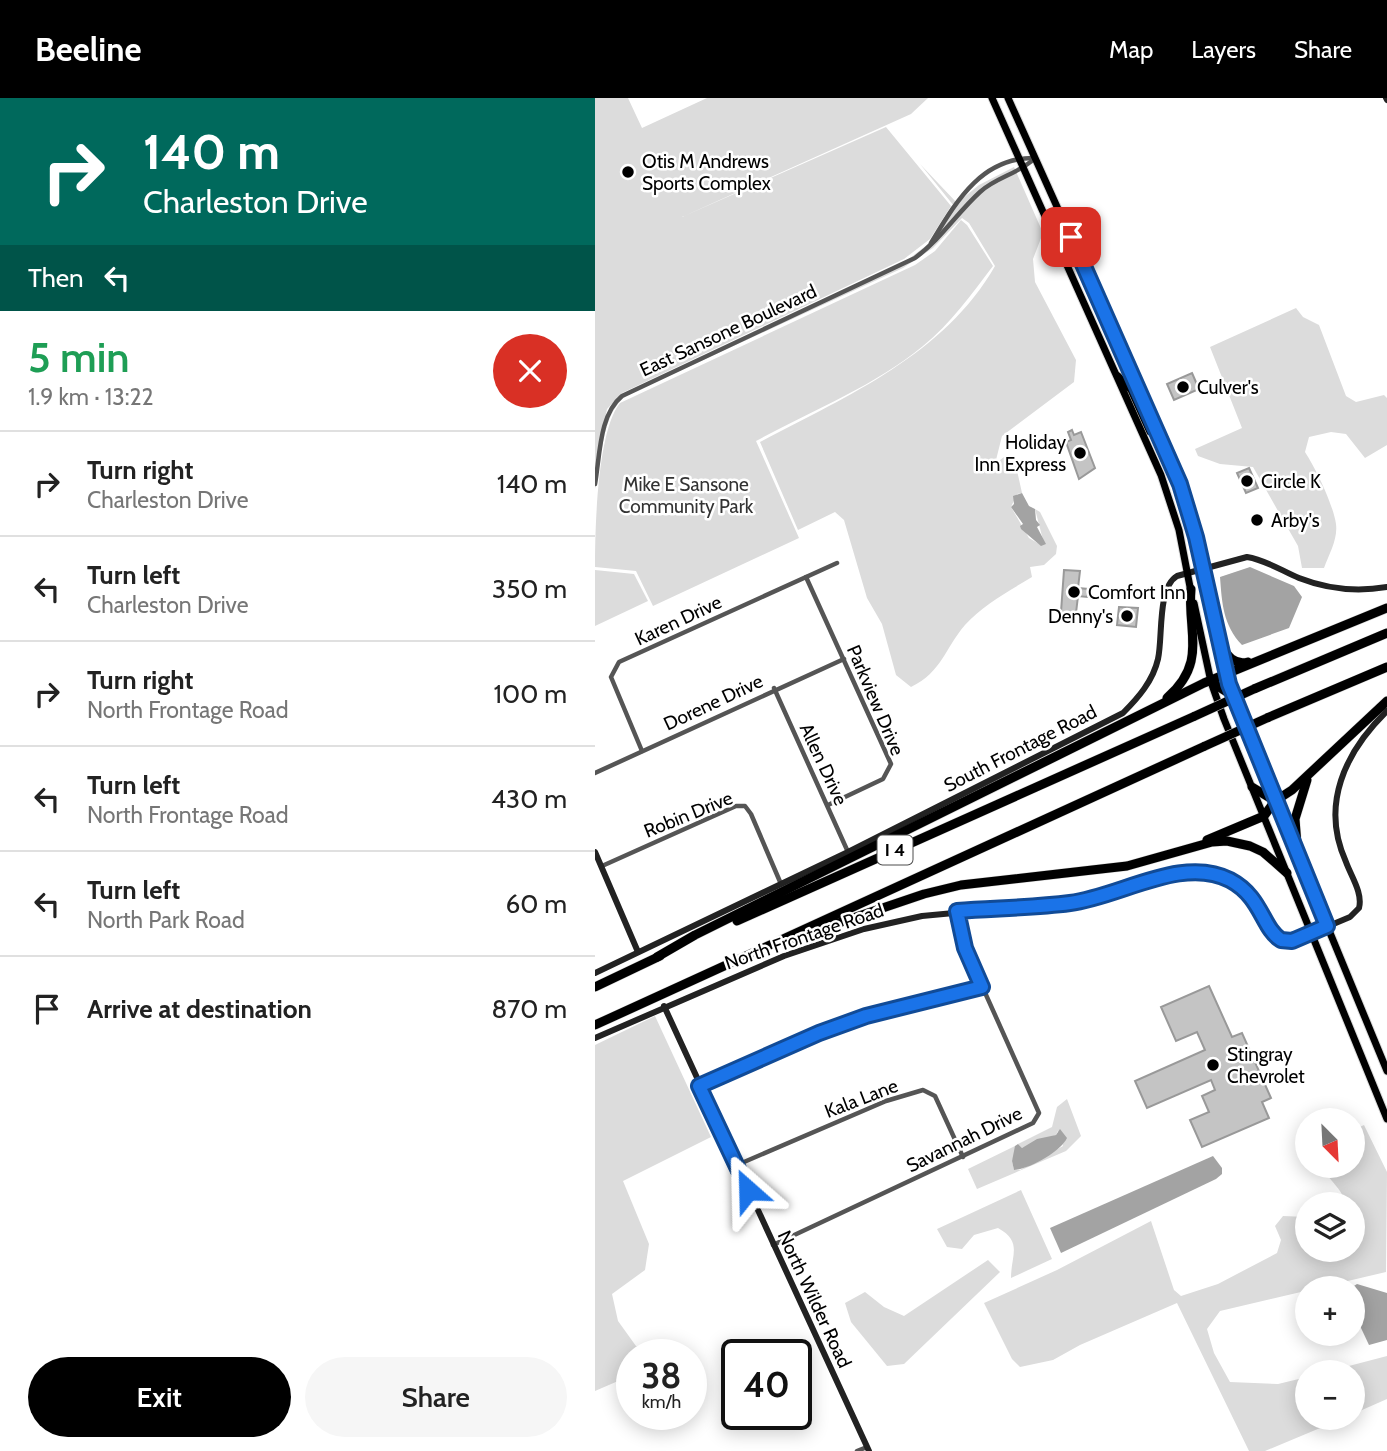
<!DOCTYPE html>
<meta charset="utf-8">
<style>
:root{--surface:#fff;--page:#f6f6f6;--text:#222;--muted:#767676;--line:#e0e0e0;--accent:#000}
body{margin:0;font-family:Cabin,sans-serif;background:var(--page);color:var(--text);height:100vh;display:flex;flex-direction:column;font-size:26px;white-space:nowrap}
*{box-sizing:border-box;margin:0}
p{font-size:23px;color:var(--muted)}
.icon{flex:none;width:38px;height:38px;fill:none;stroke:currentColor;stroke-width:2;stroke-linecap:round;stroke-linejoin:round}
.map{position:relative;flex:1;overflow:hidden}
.drawer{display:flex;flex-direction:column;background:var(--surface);width:595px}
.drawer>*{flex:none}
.hud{background:#00695c;color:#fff;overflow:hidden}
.needle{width:46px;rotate:156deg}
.buttons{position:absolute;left:700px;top:1010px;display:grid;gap:14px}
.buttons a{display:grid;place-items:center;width:70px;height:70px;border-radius:50%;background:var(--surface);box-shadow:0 4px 18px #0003;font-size:35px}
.speed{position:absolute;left:21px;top:1241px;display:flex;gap:14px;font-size:35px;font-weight:700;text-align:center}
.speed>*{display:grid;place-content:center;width:91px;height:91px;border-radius:50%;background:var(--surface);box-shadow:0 4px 18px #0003;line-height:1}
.speed small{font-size:18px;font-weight:400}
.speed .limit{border:4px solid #111;border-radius:10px;background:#fff;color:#111}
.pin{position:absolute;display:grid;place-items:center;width:60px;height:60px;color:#fff;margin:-30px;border-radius:14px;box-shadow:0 4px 10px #0006}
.me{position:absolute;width:77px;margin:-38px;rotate:335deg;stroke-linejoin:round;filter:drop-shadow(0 0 5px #0008)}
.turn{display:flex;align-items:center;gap:24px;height:147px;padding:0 28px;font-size:32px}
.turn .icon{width:91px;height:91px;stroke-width:2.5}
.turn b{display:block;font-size:49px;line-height:60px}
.then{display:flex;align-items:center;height:66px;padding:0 28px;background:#0003;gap:14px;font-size:26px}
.round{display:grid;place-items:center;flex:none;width:74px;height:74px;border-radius:37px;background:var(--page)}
.head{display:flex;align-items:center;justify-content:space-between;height:119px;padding:0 28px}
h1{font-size:42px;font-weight:600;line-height:52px;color:#1e9e55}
.primary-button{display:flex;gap:14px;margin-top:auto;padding:14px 28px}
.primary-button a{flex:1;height:80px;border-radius:42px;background:var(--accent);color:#fff;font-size:28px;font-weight:600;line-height:80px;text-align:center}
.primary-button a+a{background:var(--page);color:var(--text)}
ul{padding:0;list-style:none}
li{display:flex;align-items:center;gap:21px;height:105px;padding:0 28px;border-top:2px solid var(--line)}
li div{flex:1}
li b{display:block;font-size:26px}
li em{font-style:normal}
header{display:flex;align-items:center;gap:42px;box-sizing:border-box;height:98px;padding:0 35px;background:var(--accent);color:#fff}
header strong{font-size:33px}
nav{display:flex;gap:38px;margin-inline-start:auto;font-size:24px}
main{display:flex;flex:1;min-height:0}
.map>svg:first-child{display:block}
.green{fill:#dcdcdc}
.water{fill:#a3a3a3}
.building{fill:#c4c4c4;stroke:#999;stroke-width:2}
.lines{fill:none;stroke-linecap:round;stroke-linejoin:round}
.primary-casing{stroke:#dbdbdb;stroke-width:9}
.highway-casing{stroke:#dbdbdb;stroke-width:10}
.street{stroke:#555;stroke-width:4.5}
.secondary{stroke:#222;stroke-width:6}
.primary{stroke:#000;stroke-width:7}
.highway{stroke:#000;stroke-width:9}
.highway-bridge-casing{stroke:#dbdbdb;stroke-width:10;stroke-linecap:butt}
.highway-bridge{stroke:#000;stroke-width:9}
.route-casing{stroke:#114b97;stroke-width:18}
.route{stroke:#1a73e8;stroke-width:12}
.poi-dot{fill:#000;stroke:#fff;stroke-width:2.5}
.labels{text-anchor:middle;stroke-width:5;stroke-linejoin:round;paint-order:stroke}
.shield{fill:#fff;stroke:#4c4c4c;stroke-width:2}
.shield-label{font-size:18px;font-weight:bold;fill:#000}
.poi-label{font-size:19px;fill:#000;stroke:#fff;text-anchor:start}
.street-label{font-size:19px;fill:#000;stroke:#fff}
.park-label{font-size:19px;fill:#333;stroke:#fff}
</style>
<header>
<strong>Beeline</strong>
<nav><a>Map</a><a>Layers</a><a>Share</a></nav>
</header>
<main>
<section class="drawer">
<div class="hud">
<div class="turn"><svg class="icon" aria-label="right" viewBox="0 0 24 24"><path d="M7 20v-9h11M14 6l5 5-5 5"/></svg><div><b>140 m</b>Charleston Drive</div></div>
<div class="then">Then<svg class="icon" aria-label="left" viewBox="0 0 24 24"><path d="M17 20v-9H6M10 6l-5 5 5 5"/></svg></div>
</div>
<div class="head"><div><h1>5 min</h1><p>1.9 km · 13:22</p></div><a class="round" style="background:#d93025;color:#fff"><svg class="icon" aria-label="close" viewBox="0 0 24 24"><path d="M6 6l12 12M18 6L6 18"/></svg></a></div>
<ul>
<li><svg class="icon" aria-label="right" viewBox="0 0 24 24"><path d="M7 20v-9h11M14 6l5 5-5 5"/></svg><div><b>Turn right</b><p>Charleston Drive</p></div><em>140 m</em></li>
<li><svg class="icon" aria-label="left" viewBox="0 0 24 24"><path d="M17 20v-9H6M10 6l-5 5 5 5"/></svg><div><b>Turn left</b><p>Charleston Drive</p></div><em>350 m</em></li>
<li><svg class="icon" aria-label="right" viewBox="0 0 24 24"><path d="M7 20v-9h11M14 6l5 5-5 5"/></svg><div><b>Turn right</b><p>North Frontage Road</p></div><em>100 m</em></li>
<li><svg class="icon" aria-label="left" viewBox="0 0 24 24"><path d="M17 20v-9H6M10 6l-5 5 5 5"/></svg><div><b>Turn left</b><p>North Frontage Road</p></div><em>430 m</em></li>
<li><svg class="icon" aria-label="left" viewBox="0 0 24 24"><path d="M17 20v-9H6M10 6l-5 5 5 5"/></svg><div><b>Turn left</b><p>North Park Road</p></div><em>60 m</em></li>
<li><svg class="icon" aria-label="arrive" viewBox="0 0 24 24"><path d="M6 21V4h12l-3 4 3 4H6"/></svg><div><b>Arrive at destination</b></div><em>870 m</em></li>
</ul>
<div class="primary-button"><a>Exit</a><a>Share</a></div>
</section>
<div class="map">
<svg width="792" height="1353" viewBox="0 0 792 1353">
<rect width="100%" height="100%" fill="#fff"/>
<g class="green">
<path d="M0,0H33L47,30L112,0H333L316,16L87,119L291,29L356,108L335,141L309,161L27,295L12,311L0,371Z"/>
<path d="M325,66L362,105L384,87L419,69L448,135L438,161L440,184L481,262L479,284L407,338L400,366L409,359L421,368L427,395L422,396L416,409L434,440L446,447L448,442L440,411L445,414L462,448L461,456L449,467L435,469L437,479C414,493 388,507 370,527C350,550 347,574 316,589L301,577L287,526L272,500L249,422L240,414L203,432L165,344C252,298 349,257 400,168L374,125L367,120L338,150L308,170L32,297C5,317 8,360 0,391V384C6,352 7,322 29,297L310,164L337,143L359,108Z"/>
<path d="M366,122L372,127L398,168C376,197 356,225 328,248C280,288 216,313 161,343L204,440L58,508L41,473L0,469C0,432 2,333 25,305L320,167L340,153Z"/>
<path d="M701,210L708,219L724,227L751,298L761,304L789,297L792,300V347L770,360L751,336L736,334L714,339L710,354C721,371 738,406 741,426C743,441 734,456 729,470H707L703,448L658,369L625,366L603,358L600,351L647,330L615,249Z"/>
<path d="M0,472L39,476L53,503L0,528Z"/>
<path d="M60,918L116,1039L28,1083L54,1146L50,1172L17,1196L23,1223L41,1248L66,1249L72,1256H37V1277L0,1293V947Z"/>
<path d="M472,1001L486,1038L471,1053L382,1091L373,1071L420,1048L422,1050L417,1063L419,1072H425L468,1048L463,1033L461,1037L427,1050L423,1046L457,1029L462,1009Z"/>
<path d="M769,1027L792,1074L791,1174L625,1213L612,1231L619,1255L635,1284L683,1286L712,1279V1320H749L670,1353H654L582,1205L485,1247L458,1262L425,1269L417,1261L389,1205L462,1172L556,1123L579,1192L586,1198L623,1186L682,1155L686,1142L680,1128L688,1118L712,1119V1152H758V1106H750C748,1089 733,1084 728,1068H758V1032Z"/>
<path d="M426,1092L457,1161L416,1180C416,1157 428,1144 403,1130L379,1137L367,1151L352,1149L342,1131Z"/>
<path d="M393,1162L405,1174L309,1266L292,1268L256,1224L250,1205L270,1194L289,1209L309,1218Z"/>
<path d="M792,1258V1301L758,1316V1274H731Z"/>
</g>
<g class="water">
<path d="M427,395L434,408L440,411L441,422L445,427L442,429L451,446L446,448L426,431L425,428L428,426L416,409L419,406L418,398Z"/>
<path d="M655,469L699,488L707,499L694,530L647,547C628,527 627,505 625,479Z"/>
<path d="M465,1031L472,1040C466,1053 435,1071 419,1072L417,1063L420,1048L423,1046L427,1050L442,1041L461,1037Z"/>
<path d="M618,1058L627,1070V1076L621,1081L466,1155L455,1130Z"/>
<path d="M762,1186L792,1195V1242L774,1247L758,1213L756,1190Z"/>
</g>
<g class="building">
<path d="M597,275L604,291L579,302L572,286Z"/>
<path d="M477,332L479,337L486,334L500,370L484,381L471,344L476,342L473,334Z"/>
<path d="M654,370L663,390L651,395L642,375Z"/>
<path d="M469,472L485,473L483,490L493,491L492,499L483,498L481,515L466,514Z"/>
<path d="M524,509L543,510L541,529L522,527Z"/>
<path d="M614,888L637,939L647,935L676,1000L667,1004L674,1020L607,1049L595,1022L614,1014L607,998L620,992L616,982L552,1010L540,983L610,952L602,934L581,943L566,909Z"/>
</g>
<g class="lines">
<g class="primary-casing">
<g id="primary">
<path d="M397,0L566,377L584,432L596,494"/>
<path d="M413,0L578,366L597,425L623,543L644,614L792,973"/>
<path d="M455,124C466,137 476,166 490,171"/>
<path d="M523,278L536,292L555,334L565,337"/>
<path d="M599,505L616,584L629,621L792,1021"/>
</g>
</g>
<g class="highway-casing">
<g id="highway">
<path d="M623,543C631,555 637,568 653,564"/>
<path d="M616,584L638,598"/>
<path d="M659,591L792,535"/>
<path d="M572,600C613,564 592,534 596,491"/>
<path d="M672,620L792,569"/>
<path d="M657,689L680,703"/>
<path d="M612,742L669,718L680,703L697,692L792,603"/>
<path d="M703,759L700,721L712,682"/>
<path d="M142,823L600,618"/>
<path d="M199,840L329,796L366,787L532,768L617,744L632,743L655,748L668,754L692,775"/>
<path d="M62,859L100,837L609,585L792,510"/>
<path d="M0,889L65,858"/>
<path d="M0,927L610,648"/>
</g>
</g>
<g class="street">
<path d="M336,145C361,104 386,59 440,60"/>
<path d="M0,386C5,358 4,317 27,298L320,160C347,140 361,116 385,94C401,79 424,76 440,60"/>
<path d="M211,479L296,666L288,681L233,707"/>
<path d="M179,590L253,754"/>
<path d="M47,653L16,579L24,564L242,465"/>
<path d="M0,675L249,561"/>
<path d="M7,768L141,708H150L156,716L186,786"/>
<path d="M105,988L224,935L271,918L387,889"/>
<path d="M142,1067L291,1003L328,992L340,998L368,1059"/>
<path d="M178,1147L438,1025L444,1015L370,850L362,814"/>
<path d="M262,1353L272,1349"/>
</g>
<g class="secondary">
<path d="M791,0L792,2"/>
<path d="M0,754L43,854"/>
<path d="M0,875L253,754L528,615C543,600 558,583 563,561C568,539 562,490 582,478L652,459C671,462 687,473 704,480C732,491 762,494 792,489"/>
<path d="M69,908L274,1353"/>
<path d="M0,940L189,858L269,831L327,818L496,802L593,773L620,776L645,788L660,803L678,835L686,842L705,840L755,819L764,810C768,795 756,778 751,764C725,707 750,654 792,613"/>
</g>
<use href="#primary" class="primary"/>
<use href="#highway" class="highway"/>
<g class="highway-bridge-casing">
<g id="highway-bridge">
<path d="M600,618L659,591"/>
<path d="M610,648L672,620"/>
</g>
</g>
<use href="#highway-bridge" class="highway-bridge"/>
</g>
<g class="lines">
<g class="route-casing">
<path id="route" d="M153,1092L104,988L224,935L271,918L387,889L370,850L362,813C399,810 437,810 475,805C525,799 587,757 635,782C667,799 667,830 686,842L697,843L732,828L634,586L601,439L585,386L476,139"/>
</g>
<use href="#route" class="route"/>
</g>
<g class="poi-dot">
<circle cx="33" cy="74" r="7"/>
<circle cx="588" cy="289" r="7"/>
<circle cx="485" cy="355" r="7"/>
<circle cx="652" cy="383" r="7"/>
<circle cx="662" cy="422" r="7"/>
<circle cx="479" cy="494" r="7"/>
<circle cx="532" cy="518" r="7"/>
<circle cx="618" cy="967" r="7"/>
</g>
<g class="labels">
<rect class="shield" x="282.5" y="737.5" width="35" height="29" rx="5"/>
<g class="shield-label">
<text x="300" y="758">I 4</text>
</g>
<g class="poi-label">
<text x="47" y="70">Otis M Andrews<tspan x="47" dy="22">Sports Complex</tspan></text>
<text x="602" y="296">Culver's</text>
<text x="471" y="351" text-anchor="end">Holiday<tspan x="471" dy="22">Inn Express</tspan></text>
<text x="666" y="390">Circle K</text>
<text x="676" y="429">Arby's</text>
<text x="493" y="501">Comfort Inn</text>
<text x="518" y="525" text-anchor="end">Denny's</text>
<text x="632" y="963">Stingray<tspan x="632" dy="22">Chevrolet</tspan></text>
</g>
<g class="street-label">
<text transform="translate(133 232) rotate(-25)" y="7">East Sansone Boulevard</text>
<text transform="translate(83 522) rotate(-25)" y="7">Karen Drive</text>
<text transform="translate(281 602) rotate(67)" y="7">Parkview Drive</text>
<text transform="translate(118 604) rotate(-25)" y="7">Dorene Drive</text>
<text transform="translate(425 650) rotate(-27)" y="7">South Frontage Road</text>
<text transform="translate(229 666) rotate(65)" y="7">Allen Drive</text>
<text transform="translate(93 716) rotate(-22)" y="7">Robin Drive</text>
<text transform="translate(209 838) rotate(-19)" y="7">North Frontage Road</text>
<text transform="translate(266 1000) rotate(-21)" y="7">Kala Lane</text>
<text transform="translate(369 1041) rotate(-26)" y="7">Savannah Drive</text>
<text transform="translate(220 1201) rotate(65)" y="7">North Wilder Road</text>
</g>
<g class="park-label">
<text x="91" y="393">Mike E Sansone<tspan x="91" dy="22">Community Park</tspan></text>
</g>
</g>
</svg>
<div class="buttons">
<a><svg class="needle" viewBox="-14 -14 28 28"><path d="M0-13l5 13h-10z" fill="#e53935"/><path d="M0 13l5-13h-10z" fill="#767676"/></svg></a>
<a><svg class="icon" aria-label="layers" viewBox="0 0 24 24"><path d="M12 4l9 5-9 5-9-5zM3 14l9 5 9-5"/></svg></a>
<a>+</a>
<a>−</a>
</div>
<div class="speed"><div>38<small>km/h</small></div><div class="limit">40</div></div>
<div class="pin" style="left:476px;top:139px;background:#d93025"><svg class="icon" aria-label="arrive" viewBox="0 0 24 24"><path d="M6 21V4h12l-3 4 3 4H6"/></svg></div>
<svg class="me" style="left:153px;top:1092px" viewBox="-20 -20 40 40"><path d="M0-17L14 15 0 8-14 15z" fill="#1a73e8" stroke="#fff" stroke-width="4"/></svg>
</div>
</main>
